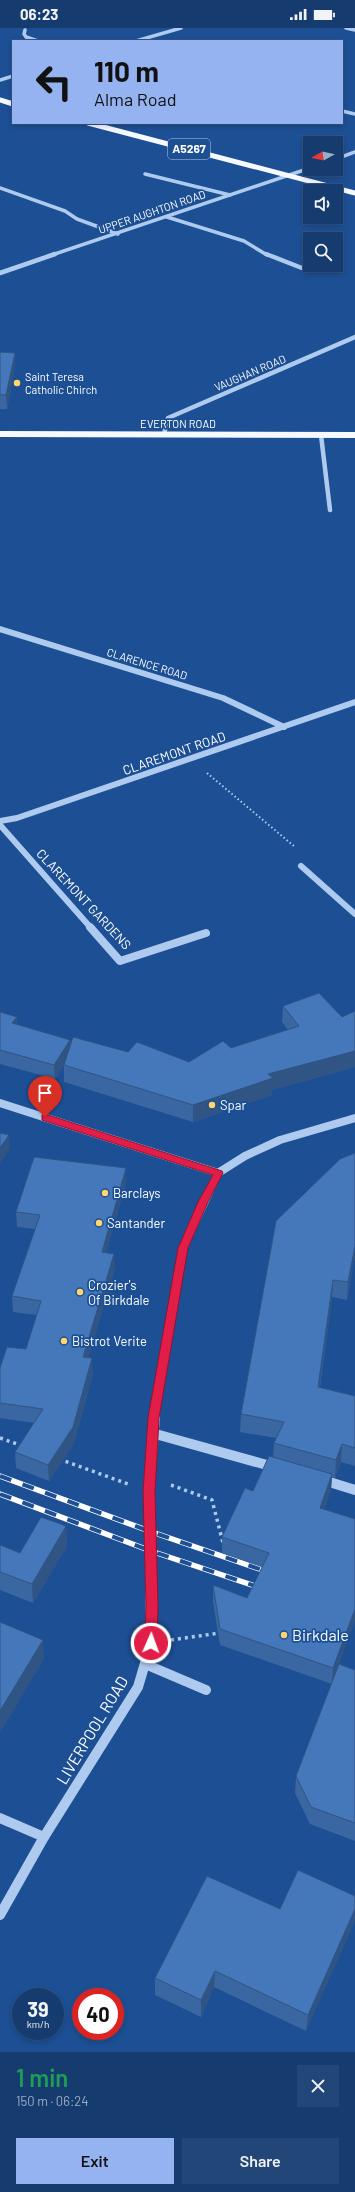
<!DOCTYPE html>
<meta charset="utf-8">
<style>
:root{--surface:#153b6f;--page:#224677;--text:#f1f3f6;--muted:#9dadc3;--line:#345582;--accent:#95b2f1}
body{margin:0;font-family:Barlow,sans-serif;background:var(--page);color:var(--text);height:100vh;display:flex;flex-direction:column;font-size:15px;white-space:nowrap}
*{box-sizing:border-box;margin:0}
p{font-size:13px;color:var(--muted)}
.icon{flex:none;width:22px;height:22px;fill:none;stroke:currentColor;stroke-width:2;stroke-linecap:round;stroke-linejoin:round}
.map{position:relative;height:2024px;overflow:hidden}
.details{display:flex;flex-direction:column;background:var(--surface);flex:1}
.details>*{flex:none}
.hud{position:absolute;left:12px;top:12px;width:331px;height:84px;border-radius:0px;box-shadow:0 2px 6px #0003,0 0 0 1px var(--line);background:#95b2f1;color:#111;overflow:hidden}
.needle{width:26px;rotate:262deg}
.tools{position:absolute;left:303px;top:108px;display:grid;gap:8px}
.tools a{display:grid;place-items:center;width:40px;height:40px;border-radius:0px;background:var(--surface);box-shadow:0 2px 6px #0003,0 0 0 1px var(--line);font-size:20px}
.speed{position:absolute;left:12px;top:1960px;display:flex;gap:8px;font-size:20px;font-weight:700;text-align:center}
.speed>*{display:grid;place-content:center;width:52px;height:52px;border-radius:50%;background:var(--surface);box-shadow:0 2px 6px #0003,0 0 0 1px var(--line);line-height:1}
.speed small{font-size:10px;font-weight:400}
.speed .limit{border:6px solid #d22;background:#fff;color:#111}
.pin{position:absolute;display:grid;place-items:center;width:34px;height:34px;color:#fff;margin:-41px -17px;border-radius:50% 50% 50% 0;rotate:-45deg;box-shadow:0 0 4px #0007}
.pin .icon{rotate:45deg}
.me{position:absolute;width:44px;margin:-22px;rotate:2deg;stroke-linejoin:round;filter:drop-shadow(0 0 3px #0008)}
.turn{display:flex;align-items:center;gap:14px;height:84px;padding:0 16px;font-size:18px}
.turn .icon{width:52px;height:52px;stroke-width:2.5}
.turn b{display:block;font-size:28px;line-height:34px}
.round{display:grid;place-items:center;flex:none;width:42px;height:42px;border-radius:0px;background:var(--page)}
.overview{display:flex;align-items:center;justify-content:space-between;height:68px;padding:0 16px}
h1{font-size:24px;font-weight:600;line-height:30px;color:#1e9e55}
.cta{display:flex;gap:8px;margin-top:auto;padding:8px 16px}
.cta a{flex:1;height:46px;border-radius:0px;background:var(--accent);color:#111;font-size:16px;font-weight:600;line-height:46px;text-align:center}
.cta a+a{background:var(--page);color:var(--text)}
.status{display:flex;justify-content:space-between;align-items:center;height:28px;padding:0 20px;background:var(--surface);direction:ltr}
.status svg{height:11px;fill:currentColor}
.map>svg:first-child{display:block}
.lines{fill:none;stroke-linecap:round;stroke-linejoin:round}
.path-far1{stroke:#aecbef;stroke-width:2;stroke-dasharray:1.5 2.5;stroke-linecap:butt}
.path{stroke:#aecbef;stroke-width:3.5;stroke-dasharray:3 4;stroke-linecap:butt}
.minor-far4{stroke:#aecbef;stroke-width:3.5}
.minor-far3{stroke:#aecbef;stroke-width:4.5}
.minor-far2{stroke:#aecbef;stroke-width:6}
.minor-far1{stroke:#aecbef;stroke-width:8}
.minor{stroke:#aecbef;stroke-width:10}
.major-far1{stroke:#f6f9ff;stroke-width:5}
.major{stroke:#f6f9ff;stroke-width:6}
.rail-casing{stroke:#fff;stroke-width:5.5}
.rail{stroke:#1c4f94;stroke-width:4;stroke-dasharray:12;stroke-linecap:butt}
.wall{fill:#3a67a1}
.shaded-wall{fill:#305483}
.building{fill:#4478bb;stroke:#305483}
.route{fill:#e11d48;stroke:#92132f}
.poi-dot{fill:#ffd66c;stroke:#1c4f94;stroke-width:1.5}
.labels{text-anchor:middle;stroke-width:3.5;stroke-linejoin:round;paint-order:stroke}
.far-street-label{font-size:11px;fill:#fff;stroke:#1c4f94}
.far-poi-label{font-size:11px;fill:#fff;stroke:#1c4f94;text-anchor:start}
.shield{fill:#1c4f94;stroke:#bbcadf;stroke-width:1}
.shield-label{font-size:12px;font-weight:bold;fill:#fff}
.street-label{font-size:13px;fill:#fff;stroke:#1c4f94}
.poi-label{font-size:13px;fill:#fff;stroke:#1c4f94;text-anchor:start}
.near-poi-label{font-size:16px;fill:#fff;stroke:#1c4f94;text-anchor:start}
.near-street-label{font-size:16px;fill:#fff;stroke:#1c4f94}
</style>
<div class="status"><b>06:23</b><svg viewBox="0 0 49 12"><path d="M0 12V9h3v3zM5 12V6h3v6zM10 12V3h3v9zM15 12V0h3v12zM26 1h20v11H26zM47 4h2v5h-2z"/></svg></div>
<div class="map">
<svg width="355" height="2024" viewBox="0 0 355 2024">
<rect width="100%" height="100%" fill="#1c4f94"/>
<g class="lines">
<path class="path-far1" d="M207,745L295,819"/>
<g class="path">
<path d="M0,1410L23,1418"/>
<path d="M59,1431L128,1456"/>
<path d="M171,1457L212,1472L223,1515"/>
<path d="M171,1612L220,1605"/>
</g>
<g class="minor-far4">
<path d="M346,0L355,2"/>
<path d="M25,2L24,6L26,9L38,13"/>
<path d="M136,13L181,0"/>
<path d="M0,52L13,48"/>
<path d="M342,83L355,86"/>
<path d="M336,131L355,124"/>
<path d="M145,146L230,167"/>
<path d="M0,160L65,183L77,191L118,206"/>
<path d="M167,189L244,213L267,227"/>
<path d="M52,227L310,140"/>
</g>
<g class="minor-far3">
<path d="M266,226L307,242"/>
<path d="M0,245L55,226"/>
<path d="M164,406L168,390L355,309"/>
<path d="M321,407L330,482"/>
</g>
<g class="minor-far2">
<path d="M0,601L223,670L284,699"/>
<path d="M0,793L17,790L355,674"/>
<path d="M0,797L91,900"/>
<path d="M301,838L355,886"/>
</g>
<g class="minor-far1">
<path d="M90,899L120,933L206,905"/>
<path d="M0,1075L218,1145"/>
<path d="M154,1390L183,1220L218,1145L245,1128L280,1112L355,1090"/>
</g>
<g class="minor">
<path d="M152,1405L274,1439"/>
<path d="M323,1452L355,1462"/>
<path d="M145,1636L206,1662"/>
<path d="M0,1790L44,1809"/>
<path d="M0,1887L44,1809L138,1659L151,1615L149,1464L155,1389"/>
</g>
<g class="major-far1">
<path d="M0,72L13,76"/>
<path d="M88,95L355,165"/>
</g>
<path class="major" d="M0,406L355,407"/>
<g class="rail-casing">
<g id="rail">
<path d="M0,1448L149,1503L271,1545"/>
<path d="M0,1466L151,1523L264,1561"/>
</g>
</g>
<use href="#rail" class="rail"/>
</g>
<g class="wall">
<path d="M0,324L15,338L7,381H0Z"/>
<path d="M283,978L342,989L355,983V1039L272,1062V1067L193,1094L64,1054V1037L55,1051L0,1036V984L18,997L70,1012L71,1016L128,1024L189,1034L288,1002L282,994Z"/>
<path d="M126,1155L106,1225L115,1241L88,1330L93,1346L74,1415L49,1453L16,1440L15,1424L34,1395L0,1390V1340L26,1321L37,1287L13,1284L12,1268L35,1201L17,1199L16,1184Z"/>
<path d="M276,1193L355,1229L347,1272L332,1269L320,1359L355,1368V1438L341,1434L335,1450L332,1449L331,1462L324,1481L355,1491L332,1656L220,1617L213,1574V1557L247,1570L262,1539L222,1525V1509L253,1463L273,1429L274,1415L276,1410L240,1404L241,1386Z"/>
<path d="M66,1498L67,1518L33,1575L0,1562V1517L20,1525Z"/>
<path d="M355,1642V1813L310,1796L295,1765L296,1748Z"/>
<path d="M355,1868L306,2003L214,1959L201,1989L155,1967V1950L280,1881Z"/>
</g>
<g class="shaded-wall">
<path d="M15,325V338L7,381L6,367Z"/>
<path d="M17,989L18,1003L12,995Z"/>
<path d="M70,1012L71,1026L55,1051L54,1037Z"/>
<path d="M355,1023V1039L272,1062V1067L193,1094V1077L268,1046Z"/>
<path d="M9,1107L10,1121L0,1136V1120Z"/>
<path d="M126,1140V1155L102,1240V1224Z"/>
<path d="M355,1218V1229L347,1272L348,1254Z"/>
<path d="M114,1226L115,1241L84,1344L83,1329Z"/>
<path d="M333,1252L332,1269L317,1376L318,1359Z"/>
<path d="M92,1330L93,1346L74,1415L49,1453L48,1437Z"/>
<path d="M342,1416L341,1434L335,1450L336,1432Z"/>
<path d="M332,1446L331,1462L318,1496L320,1480Z"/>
<path d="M66,1498L67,1518L33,1575L32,1556Z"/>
<path d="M355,1581V1593L332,1656L333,1640Z"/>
<path d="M43,1612L44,1631L0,1705V1683Z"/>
<path d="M355,1881V1894L306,2003L308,1987Z"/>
<path d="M215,1943L214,1959L201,1989V1972Z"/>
</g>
<g class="building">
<path d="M0,324L15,325L6,367H0Z"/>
<path d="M319,965L342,989L355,983V1023L268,1046L273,1050L193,1077L64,1037L73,1009L128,1024L137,1014L189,1034L223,1013L231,1020L299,998L283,978Z"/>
<path d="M0,984L17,989L12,995L70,1012L54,1037L0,1022Z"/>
<path d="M0,1105L9,1107L0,1120Z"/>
<path d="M355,1125V1218L348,1254L333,1252L318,1359L355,1368V1420L342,1416L336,1432L274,1415L284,1394L241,1386L276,1193L340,1131Z"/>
<path d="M34,1129L126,1140L102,1224L114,1226L83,1329L92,1330L73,1399L48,1437L15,1424L43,1381L0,1375V1340L7,1319L26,1321L41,1273L12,1268L40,1187L16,1184Z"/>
<path d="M269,1428L332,1446L320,1480L355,1491V1581L333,1640L220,1601L213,1557L247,1570L269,1525L222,1509L245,1460L253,1463Z"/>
<path d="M41,1489L66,1498L32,1556L0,1544V1517L20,1525Z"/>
<path d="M0,1594L43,1612L0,1683Z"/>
<path d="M339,1636L355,1642V1795L311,1779L296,1748Z"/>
<path d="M298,1842L355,1868V1881L308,1987L215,1943L201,1972L155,1950L207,1848L280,1881Z"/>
</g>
<path class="route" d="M45,1086L222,1143L223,1145L208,1174L188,1220L159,1390L155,1464L158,1577L157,1615L155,1619H147L145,1615L146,1577L143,1464L148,1390L178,1220L198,1174L213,1147L42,1092V1087Z"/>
<g class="poi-dot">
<circle cx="17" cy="355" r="4"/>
<circle cx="212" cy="1077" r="4"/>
<circle cx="105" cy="1165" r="4"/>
<circle cx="99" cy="1195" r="4"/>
<circle cx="80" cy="1264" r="4"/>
<circle cx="64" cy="1313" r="4"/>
<circle cx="284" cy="1607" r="4"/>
</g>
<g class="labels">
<g class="far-street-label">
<text transform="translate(152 184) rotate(-19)" y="4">UPPER AUGHTON ROAD</text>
<text transform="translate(250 345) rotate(-23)" y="4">VAUGHAN ROAD</text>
<text x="178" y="400">EVERTON ROAD</text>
<text transform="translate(147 636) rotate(17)" y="4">CLARENCE ROAD</text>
</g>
<g class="far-poi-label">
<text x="25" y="353">Saint Teresa<tspan x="25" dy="13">Catholic Chirch</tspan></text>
</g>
<rect class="shield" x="168" y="111" width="42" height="20" rx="3"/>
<g class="shield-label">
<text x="189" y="125">A5267</text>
</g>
<g class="street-label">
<text transform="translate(174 725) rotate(-19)" y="5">CLAREMONT ROAD</text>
<text transform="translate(84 871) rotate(47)" y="5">CLAREMONT GARDENS</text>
</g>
<g class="poi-label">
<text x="220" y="1082">Spar</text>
<text x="113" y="1170">Barclays</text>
<text x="107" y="1200">Santander</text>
<text x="88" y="1262">Crozier's<tspan x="88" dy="15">Of Birkdale</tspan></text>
<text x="72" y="1318">Bistrot Verite</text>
</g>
<g class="near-poi-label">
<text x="292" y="1613">Birkdale</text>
</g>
<g class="near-street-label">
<text transform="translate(92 1702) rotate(-59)" y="6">LIVERPOOL ROAD</text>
</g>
</g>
</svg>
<div class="tools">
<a><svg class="needle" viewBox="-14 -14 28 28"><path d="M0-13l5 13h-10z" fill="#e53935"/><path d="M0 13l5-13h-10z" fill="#9dadc3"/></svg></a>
<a><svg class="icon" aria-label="sound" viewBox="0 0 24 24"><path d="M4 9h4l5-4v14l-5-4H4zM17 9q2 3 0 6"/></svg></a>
<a><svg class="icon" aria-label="search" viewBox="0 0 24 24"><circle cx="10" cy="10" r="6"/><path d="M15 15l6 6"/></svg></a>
</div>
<div class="speed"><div>39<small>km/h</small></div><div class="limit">40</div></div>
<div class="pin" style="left:45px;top:1089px;background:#d93025"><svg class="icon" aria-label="arrive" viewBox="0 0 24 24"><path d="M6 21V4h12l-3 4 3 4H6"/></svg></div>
<svg class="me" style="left:151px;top:1615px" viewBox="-20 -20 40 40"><circle r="17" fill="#e11d48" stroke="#fff" stroke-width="3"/><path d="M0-11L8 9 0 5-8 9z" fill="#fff"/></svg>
<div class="hud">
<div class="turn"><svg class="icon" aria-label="left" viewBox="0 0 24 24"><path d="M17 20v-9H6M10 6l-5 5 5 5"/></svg><div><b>110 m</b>Alma Road</div></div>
</div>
</div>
<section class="details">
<div class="overview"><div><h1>1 min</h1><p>150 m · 06:24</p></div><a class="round"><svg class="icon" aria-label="close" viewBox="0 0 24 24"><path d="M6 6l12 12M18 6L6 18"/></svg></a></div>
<div class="cta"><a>Exit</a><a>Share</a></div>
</section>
